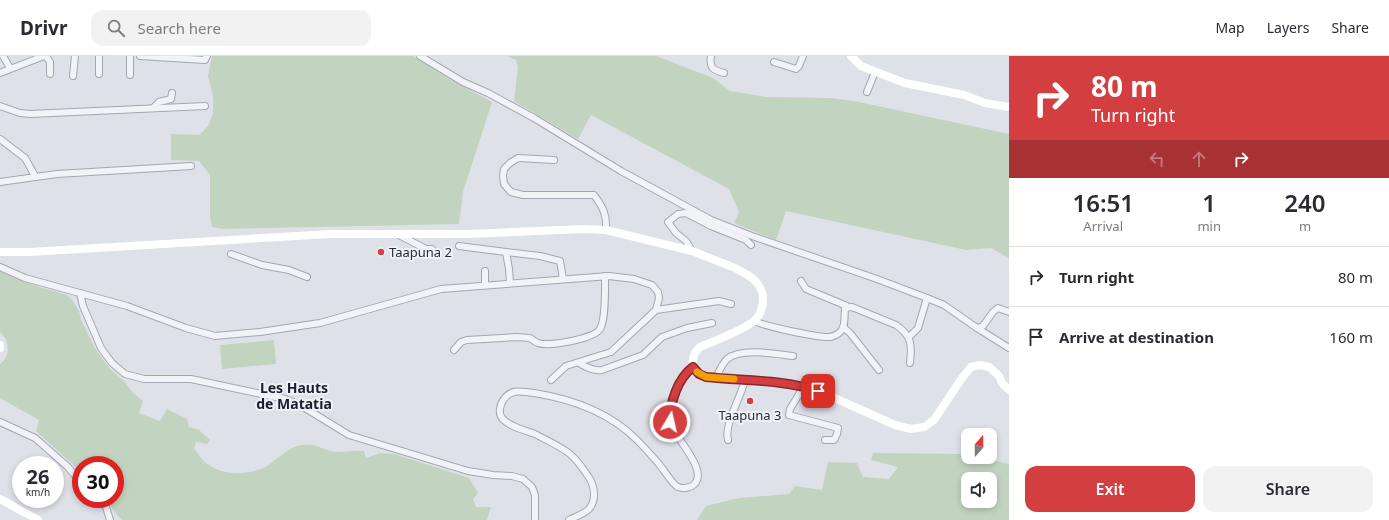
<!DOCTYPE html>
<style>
:root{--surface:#fff;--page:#f2f2f3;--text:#2b2b33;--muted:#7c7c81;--line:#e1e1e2;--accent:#d33e41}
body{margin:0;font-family:"Noto Sans",sans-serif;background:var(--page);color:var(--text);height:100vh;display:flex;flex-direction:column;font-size:15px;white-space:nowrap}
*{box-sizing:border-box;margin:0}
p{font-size:13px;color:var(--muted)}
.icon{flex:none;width:22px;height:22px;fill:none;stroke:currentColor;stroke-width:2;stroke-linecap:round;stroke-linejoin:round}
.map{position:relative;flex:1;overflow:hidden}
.sheet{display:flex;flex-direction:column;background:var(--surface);width:380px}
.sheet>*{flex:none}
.hud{background:#d33e41;color:#fff;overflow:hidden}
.needle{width:26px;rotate:20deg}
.controls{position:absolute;left:961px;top:372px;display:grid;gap:8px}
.controls a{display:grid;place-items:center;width:36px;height:36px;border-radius:8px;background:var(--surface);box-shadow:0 2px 6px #0003;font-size:20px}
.speed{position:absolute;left:12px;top:400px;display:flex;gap:8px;font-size:20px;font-weight:700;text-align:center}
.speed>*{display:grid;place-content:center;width:52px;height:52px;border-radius:50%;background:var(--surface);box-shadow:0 2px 6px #0003;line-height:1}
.speed small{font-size:10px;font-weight:400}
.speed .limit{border:6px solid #d22;background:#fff;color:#111}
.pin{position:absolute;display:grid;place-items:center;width:34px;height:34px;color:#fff;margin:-17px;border-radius:8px;box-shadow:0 2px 6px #0006}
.me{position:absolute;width:44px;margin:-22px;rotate:9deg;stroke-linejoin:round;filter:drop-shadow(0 0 3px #0008)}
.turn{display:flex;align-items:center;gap:14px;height:84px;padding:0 16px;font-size:18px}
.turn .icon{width:52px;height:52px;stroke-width:2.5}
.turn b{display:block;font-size:28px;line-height:34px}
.lanes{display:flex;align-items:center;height:38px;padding:0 16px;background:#0003;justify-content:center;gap:20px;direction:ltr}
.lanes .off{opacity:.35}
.eta{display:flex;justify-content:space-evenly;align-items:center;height:68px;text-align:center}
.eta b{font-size:24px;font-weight:600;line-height:28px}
.action{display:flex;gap:8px;margin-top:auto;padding:8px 16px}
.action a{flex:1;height:46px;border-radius:12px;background:var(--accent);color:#fff;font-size:16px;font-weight:600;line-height:46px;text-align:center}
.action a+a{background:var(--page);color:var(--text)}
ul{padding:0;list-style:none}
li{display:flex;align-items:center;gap:12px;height:60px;padding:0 16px;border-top:1px solid var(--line)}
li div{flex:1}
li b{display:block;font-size:15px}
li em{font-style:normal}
header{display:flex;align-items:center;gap:24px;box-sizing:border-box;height:56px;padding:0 20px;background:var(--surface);border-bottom:1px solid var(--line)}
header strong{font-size:19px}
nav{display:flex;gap:22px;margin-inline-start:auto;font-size:14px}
.search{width:280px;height:36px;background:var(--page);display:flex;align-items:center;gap:10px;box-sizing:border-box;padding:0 14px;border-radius:12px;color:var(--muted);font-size:15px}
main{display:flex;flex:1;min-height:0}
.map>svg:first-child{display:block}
.green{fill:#c2d3c0;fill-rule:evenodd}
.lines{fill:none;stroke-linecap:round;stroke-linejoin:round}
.minor-casing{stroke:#a4a7b3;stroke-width:8}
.minor{stroke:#f2f3f7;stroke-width:6}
.secondary{stroke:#fff;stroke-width:8}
.route-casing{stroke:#89282a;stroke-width:10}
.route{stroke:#d33e41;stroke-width:7}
.slow{stroke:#f59e0b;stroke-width:7}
.poi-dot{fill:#d33e41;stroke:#eef1f6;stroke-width:1.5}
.labels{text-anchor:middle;stroke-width:4;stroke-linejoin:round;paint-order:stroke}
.poi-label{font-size:13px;fill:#272d40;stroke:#eef1f6;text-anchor:start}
.neighbourhood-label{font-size:14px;font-weight:bold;fill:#191e31;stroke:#eef1f6}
</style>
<header>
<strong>Drivr</strong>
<div class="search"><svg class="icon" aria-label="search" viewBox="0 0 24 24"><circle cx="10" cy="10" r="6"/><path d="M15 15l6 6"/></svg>Search here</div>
<nav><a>Map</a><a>Layers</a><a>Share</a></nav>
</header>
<main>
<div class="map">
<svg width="1009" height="464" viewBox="0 0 1009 464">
<rect width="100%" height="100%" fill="#dfe1e9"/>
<g class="green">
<path d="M212,0H413L451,24L492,46L463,136L459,168L224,173L212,171L210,161V119L199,105L171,104V78L199,79L208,70L213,58V40L208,20Z"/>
<path d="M507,0H656L713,22L730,35L767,41L831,42L854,45L1009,78V202L991,192L966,194L786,155L776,184L734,167L739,156L729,133L591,59L578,83L514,45L518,11L516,4Z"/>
<path d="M0,215L39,231L67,239L73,245L79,255L81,264L96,294L110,313L124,325L132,336L143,345L139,357L160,365L167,353L187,363L189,371L199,374L210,384L207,388L196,386L194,393C198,397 201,403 206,407C222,420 249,420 267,410C278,403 287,392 301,389C317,386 323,395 336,396C345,396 355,394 364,395L366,402L380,397L394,398L469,422L478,437L473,443L476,451H491L487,464H122L117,459L106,443H115V409H81V416L36,375L39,364L0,342V308C11,300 10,285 0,276Z"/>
<path d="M274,284L276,308L222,313L220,289Z"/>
<path d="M873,397L962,398L968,399V401H977L1009,408V464H697L706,450L739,442L789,438L795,430L822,434L828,406L857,407L863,421L889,423L898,411L871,404ZM968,423H990V445H968Z"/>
</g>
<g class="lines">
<g class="minor-casing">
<g id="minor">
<path d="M3,0L10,12"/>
<path d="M46,0L50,6V18"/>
<path d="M99,0V18"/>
<path d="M140,0L205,4L207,0"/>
<path d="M420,0L463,26L488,37L534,62L621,115L711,164L752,180L877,223L927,242"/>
<path d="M711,0C709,12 713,14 724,17"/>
<path d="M774,6L796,13L799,10L803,0"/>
<path d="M0,17L44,0"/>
<path d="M130,19V0"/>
<path d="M73,20L75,0"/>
<path d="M867,36L875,16"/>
<path d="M0,50L20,57L30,58L205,50"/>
<path d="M153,52L159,46L171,43L172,37"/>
<path d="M0,83L25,102L35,120"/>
<path d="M554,104L518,102L510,107L504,113L503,120L504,128L511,136L523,139H594C603,151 607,159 606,174"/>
<path d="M0,126L57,118L191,110"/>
<path d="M397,178L426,193H432"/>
<path d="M459,190L506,196L509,213L510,227"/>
<path d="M692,195L686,185L676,177L668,166L678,158L686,157L711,170L746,184L751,189"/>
<path d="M506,196L540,200L560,205L563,223"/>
<path d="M231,198L262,209L289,214L307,221"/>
<path d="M0,211L25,222L127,250L186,272L215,280L260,276L320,267L441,233L609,220L634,223L652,229L658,236L659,242L656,254L611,296L566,310L551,324"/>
<path d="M485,215V229"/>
<path d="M801,225L806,233L847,250"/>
<path d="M80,237L83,250L101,292L112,307L125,318L144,323H191L285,343L300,349L349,379L468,415L493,419L512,420L523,423L532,431L535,439V464"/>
<path d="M656,254L719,245L731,248"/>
<path d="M755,265C762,270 820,282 830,281C834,280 838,279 841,275C846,270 844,258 845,252L852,251L896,269C912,280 912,289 910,307"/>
<path d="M843,271L850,277L879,314"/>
<path d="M977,272L1009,292"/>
<path d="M909,281L918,272L927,242L944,249L977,272L983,270L993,256L998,252L1009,256"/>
<path d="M454,294L461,286L467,284L517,281L530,282C533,284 535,286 538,287C548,291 594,283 600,273C606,263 605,233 605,220"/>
<path d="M579,307C586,311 593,315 602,314L643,299L662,281L687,272L712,267"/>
<path d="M716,322C719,315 722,308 727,303C741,291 776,298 793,300"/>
<path d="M804,330L790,353L789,359L838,372L837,378L834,384H825"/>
<path d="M0,366L35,382L68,411L81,427"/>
<path d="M728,384C724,368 741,341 745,324"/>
<path d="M96,443L106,451L110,464"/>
<path d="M569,464C575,461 583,458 588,454C597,445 595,430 588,420C583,413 578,405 571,399C564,392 544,383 535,378C525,374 509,371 502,362C498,357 500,348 504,343C512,332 522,336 534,337C572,343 609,356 637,384C644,391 652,400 659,408C664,414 672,428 678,431C683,433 688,432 692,430C712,417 675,382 670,367C666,353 681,320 693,311"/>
</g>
</g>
<use href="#minor" class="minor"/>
<g class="secondary">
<path d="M851,0L861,10L905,27L964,39L985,47L1009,51"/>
<path d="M0,196H30L331,178H467L583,173L606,174L692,195L735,212L746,218C755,223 763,232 763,243C763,250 761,257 756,263C749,272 712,286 700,291C690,300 690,313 702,320L802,329L819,335L895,369L911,373L924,371L934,364L962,322L971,311L980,309L989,311L999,320L1002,327L1009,334"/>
<path d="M0,289V292"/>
<path d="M0,443L38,464"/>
</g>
</g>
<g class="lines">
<g class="route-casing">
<path id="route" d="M670,366C670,347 677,323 693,311L699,318L706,321C743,325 782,323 818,335"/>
</g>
<use href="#route" class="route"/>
<path class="slow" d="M697,316L706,321L734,323"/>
</g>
<g class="poi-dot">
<circle cx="381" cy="196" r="4"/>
<circle cx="750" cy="345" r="4"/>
</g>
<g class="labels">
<g class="poi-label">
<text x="389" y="201">Taapuna 2</text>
<text x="750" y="364" text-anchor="middle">Taapuna 3</text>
</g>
<g class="neighbourhood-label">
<text x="294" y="337">Les Hauts<tspan x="294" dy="16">de Matatia</tspan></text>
</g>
</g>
</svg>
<div class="controls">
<a><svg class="needle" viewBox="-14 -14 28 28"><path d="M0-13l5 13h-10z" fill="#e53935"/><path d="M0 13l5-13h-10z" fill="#7c7c81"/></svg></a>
<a><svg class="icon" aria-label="sound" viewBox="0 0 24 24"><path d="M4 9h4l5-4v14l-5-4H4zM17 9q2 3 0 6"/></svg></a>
</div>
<div class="speed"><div>26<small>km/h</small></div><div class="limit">30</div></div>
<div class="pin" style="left:818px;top:335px;background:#d93025"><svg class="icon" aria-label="arrive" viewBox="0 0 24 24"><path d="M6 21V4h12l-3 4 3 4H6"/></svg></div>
<svg class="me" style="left:670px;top:366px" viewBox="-20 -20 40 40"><circle r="17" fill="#d33e41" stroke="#fff" stroke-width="3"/><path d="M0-11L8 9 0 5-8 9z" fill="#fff"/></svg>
</div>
<section class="sheet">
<div class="hud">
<div class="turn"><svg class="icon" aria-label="right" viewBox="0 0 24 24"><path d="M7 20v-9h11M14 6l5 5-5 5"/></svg><div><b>80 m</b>Turn right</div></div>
<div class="lanes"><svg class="icon off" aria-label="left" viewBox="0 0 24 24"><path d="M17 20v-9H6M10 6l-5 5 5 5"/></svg><svg class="icon off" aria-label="ahead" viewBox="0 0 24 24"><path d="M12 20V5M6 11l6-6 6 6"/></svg><svg class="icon" aria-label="right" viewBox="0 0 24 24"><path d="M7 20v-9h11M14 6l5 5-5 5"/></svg></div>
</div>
<div class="eta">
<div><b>16:51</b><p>Arrival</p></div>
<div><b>1</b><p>min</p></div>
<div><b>240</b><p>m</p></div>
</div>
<ul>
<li><svg class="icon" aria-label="right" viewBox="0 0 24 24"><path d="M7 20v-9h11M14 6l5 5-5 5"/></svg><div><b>Turn right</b></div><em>80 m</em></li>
<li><svg class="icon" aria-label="arrive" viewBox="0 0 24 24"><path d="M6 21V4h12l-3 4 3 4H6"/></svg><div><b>Arrive at destination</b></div><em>160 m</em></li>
</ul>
<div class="action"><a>Exit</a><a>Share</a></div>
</section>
</main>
